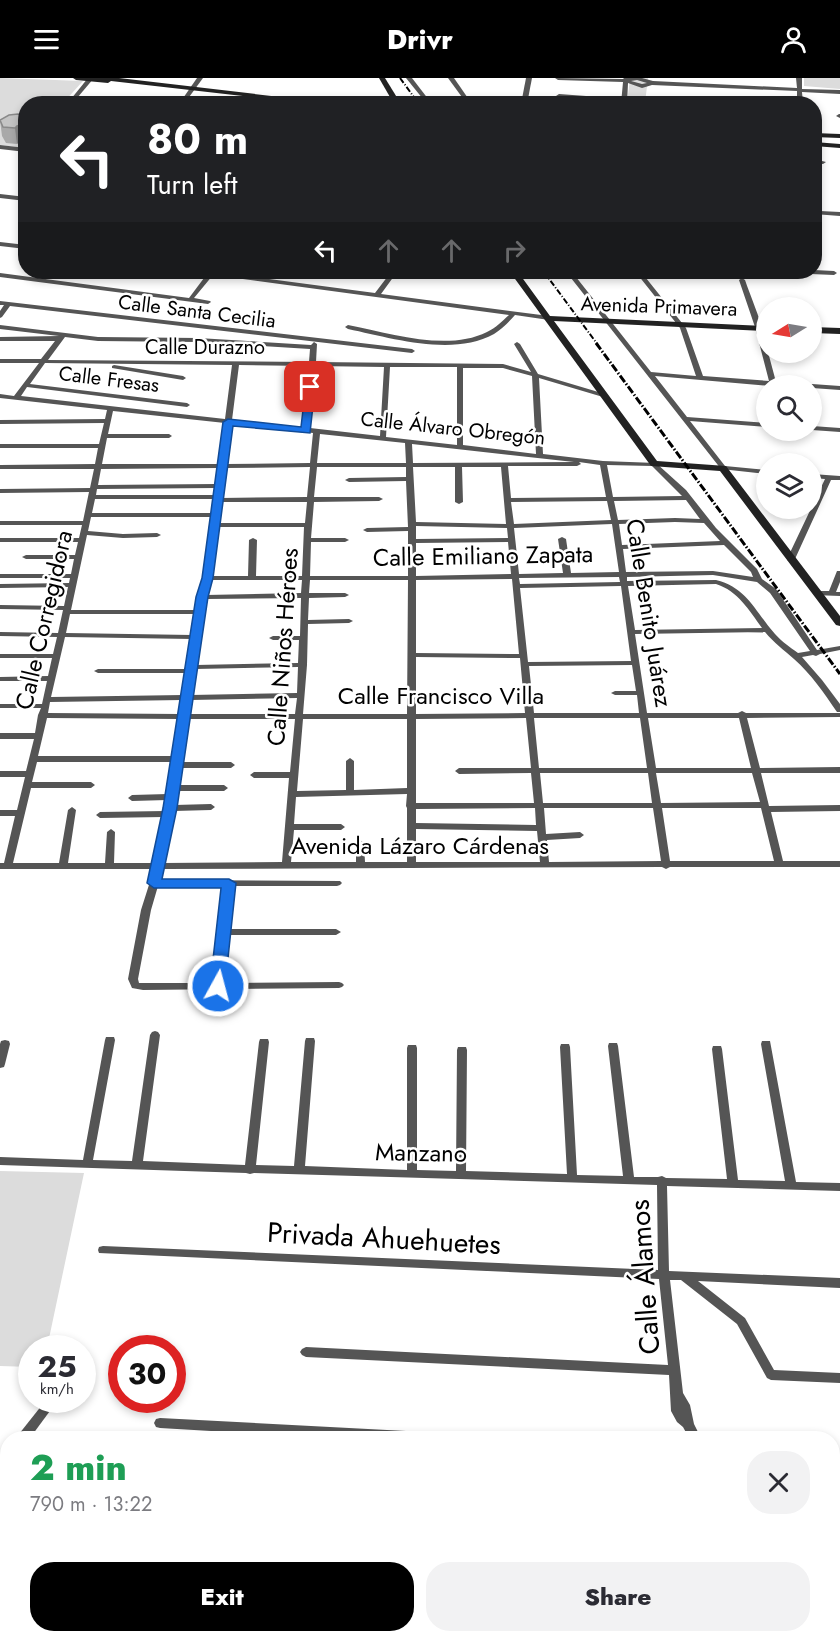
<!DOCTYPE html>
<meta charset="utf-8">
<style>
:root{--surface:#fff;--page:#f2f2f3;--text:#2b2b33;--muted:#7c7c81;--accent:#000}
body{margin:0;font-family:Jost,sans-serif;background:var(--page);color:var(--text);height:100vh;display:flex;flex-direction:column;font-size:22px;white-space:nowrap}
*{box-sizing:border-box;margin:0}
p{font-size:20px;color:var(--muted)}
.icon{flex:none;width:33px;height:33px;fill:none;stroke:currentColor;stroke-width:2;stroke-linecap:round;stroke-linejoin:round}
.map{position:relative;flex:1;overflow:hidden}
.drawer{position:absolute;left:0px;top:1353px;width:840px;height:212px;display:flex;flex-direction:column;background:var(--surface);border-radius:24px 24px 0 0;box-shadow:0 3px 9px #0003}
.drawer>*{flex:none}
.top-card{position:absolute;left:18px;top:18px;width:804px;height:183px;border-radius:24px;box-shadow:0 3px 9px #0003;background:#202124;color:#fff;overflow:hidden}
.needle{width:39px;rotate:259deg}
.tools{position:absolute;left:756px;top:219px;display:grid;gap:12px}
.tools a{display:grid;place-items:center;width:66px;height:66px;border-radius:50%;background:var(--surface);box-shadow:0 3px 9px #0003;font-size:30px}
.speed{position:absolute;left:18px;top:1257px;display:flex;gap:12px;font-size:30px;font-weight:700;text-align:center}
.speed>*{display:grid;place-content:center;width:78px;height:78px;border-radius:50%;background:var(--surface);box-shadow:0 3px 9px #0003;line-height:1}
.speed small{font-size:15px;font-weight:400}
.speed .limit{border:9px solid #d22;background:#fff;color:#111}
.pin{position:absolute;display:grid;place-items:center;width:51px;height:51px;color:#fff;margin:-26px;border-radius:12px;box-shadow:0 3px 9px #0006}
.me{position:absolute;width:66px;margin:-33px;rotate:7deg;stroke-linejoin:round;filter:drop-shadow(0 0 4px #0008)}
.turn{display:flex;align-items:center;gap:21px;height:126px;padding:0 30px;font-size:27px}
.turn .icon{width:78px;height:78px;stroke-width:2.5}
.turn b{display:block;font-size:42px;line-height:51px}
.lanes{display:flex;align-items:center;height:57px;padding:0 30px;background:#0003;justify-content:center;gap:30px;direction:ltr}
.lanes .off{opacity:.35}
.round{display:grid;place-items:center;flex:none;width:63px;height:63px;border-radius:24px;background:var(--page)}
.headline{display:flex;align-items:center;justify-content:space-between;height:102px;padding:0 30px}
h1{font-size:36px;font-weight:800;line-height:45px;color:#1e9e55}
.action{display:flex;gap:12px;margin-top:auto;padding:12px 30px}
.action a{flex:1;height:69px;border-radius:24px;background:var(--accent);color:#fff;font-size:24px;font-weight:800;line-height:69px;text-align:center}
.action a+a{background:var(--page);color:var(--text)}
header{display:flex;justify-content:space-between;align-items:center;height:78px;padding:0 30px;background:var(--accent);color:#fff;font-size:27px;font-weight:800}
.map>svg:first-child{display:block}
.green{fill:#dcdcdc}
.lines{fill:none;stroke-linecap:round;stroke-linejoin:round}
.street{fill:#555;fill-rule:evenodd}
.secondary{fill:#222;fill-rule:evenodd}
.rail-far1{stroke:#000;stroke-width:2;stroke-dasharray:6 2 1 2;stroke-linecap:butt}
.rail{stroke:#000;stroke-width:3;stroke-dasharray:8 2 1.5 2;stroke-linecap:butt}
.wall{fill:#a9a9a9}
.shaded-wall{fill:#898989}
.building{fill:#c4c4c4;stroke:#898989;stroke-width:1.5}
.route{fill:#1a73e8;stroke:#114b97;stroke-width:1.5}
.labels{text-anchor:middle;stroke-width:5;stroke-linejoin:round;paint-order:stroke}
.far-street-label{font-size:20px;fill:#000;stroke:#fff}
.street-label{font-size:24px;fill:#000;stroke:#fff}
.near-street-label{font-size:28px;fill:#000;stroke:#fff}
</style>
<header><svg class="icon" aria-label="menu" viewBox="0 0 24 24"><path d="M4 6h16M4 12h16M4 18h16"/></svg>Drivr<svg class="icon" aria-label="person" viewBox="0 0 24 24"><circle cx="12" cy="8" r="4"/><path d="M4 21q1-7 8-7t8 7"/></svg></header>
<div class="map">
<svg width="840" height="1564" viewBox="0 0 840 1564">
<rect width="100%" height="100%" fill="#fff"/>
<g class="green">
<path d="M0,0L83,3L63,25L26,26L25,70L0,67Z"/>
<path d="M630,0H648L645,25L627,26Z"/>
<path d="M804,0H840V11L804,8Z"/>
<path d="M0,1093L84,1095L47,1270H32L31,1289L0,1288Z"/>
</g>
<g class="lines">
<g class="street">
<path d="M88,0H94L72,26H67Z"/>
<path d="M197,0H203L184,26H179Z"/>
<path d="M406,0H412L432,26H427Z"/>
<path d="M448,0H454L472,26H467Z"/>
<path d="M526,0H532L527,26H521Z"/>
<path d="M555,0L623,1L624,0H642L653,3L797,10L796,0H802V11L840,12V16L802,14L803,26H797V13L652,7L642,10L628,5L627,26H621L623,4L558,2ZM637,2L647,5L642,6L631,3Z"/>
<path d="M559,16L586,18L589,20L586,22L557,19L556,18Z"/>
<path d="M649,21L697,24L699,26L647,24L646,23Z"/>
<path d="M748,23H752L753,26H747Z"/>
<path d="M839,36H840V40L836,38Z"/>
<path d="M0,67L26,70V74L0,71Z"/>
<path d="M814,81L826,84L823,86L814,85Z"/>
<path d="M814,91L817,93L820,133L840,134V138L814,136Z"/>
<path d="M0,116L26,119V123L0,120Z"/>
<path d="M0,164L26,167V171L0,168Z"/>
<path d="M814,192L834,193L837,195L834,197L811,196L808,194Z"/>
<path d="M201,194H215L375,215L391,194H397L381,216L549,238L552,240L549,242L515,237C509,244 502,251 494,256C453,279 391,260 348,251L345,249L348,247C390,255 447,274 487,254C496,250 502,243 509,237L213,197L194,220L210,223L211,224L208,226L0,199V195L189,220L207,196Z"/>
<path d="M640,194L642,195L686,250L703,298L769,303L755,249L739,202L742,200L745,202C752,223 766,252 766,274H768L776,304L806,308H771L655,298L687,339L766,345V349L690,343L725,388L766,392V396L721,391L571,200L576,199L651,294L696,298L680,250L638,197L637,196Z"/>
<path d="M790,194H800L797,196Z"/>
<path d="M0,223L412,271L415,273L412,275L10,228L2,239L0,240V233L4,227H0Z"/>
<path d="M0,247L98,259L198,260L311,267L314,264L317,266L316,284L503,286L531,294L514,266L517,264L520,266L538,296L605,316L606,317L603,319L539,300L543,376L603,383L656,385L686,412L716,450L757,491L762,501L776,511L817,572L840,568V572L820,576L816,578L813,577L802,579L822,602L840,626V634H837C824,615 811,596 794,581C784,572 774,565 765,554L635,556L647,635H738L742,633L746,635H840V639L747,640L760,690L840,689V695H761L769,728L840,727V733L771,734L783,783H840V789H670L666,791L662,789L163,791L159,802L340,803L342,805L340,807L337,808H233L228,851H336L341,854L336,857H228L222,905L339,904L342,905L344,907L342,909L339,910L143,912L132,910L128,901L141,832L154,791H0V785H4L15,738H0V732H17L25,699H0V693H26L34,661H0V655H35L38,637L41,630H0V626H42L47,603H0V599L48,598L52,580H0V576H53L57,559L0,558V554L58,555L63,532L0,531V527L64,528L68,509L0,510V506L69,505L70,500H0V496H71L74,481H26L22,479L26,477H75L78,464H0V460H79L82,447H0V443H83L89,414L0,415V411L90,410L94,391H0V387L95,386L98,370H0V366H99L104,345L0,346V342L105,341L107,332L0,320V316L14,318L39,285H0V281H41L55,263H0V259L59,258L0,251ZM65,259L98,263L198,264L310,271L309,284L48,282ZM45,285L232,287L225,341L21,318L27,309L187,329L190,327L187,325L30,306ZM239,287L309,288L303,350L232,342ZM315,288L384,289L380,358L310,350ZM390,289H457V367L386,359ZM463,290H503L532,298L536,376L463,367ZM113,333L225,345L219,386H102L107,360H169L172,358L169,356H108ZM231,346L313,355L310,385L226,386ZM320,356L405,365L406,385H317ZM412,366L574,384L413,385ZM579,384L600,387L606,419L511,420L508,388H577L581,386ZM607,387L652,388L682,418L613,419ZM310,389L307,419L221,420L225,390ZM317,389H406V399L349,400L345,402L349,404L406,403L408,449L367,450L363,452L367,454L408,453V498H310L311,464H345L349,462L345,460H311L314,424L379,423L383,421L379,419H314ZM413,389H455V424L459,426L463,424L462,389H501L506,446L416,444ZM218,390L216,406L98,407L101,391ZM216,410L215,417H96L97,411ZM95,421H214L212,435H92ZM686,422L700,441L675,440L618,442L614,423ZM607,423L611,442L514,446L511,424ZM221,424H307L305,445H218ZM91,439H212L209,447L203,500L196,532H71L87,457L123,460L157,459L161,457L157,455L123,456L88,453ZM675,444L704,445L720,463L622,467L619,446ZM612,446L619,494L571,495L566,461L562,459L558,461L563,495L519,496L514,450ZM416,448L507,450L508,460L416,461ZM218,449H304L302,498H256L257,462L253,460L249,462L248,498H211ZM508,464L511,496L416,498V465ZM724,467L751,494L753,499L713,493L626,494L623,471ZM713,497L757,504L770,515L810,573L798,575C790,569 782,564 775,556C755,534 748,510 716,502L627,503V499ZM619,499L620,504L520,506L519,500ZM512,501L519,576L416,575V502ZM210,502H302L301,515L206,517ZM310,502H408L407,636H303L307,587L308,546L349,545L353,543L349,541L308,542L309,520L345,519L349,517L345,515H309ZM716,506C738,513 749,532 762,550L635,552L628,508ZM621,508L631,583L528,584L520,510ZM301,520L300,558H273L269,560L273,562H299L298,585L196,587L203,536L205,534L206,521ZM70,536H195L192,557L66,555ZM65,559L192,561L187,591H98L94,593L98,595H186L183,617L51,619ZM416,579L520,580L525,635L416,636ZM632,587L636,613H615L611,615L615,617H637L639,635H534L529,588ZM298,589L297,615L191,617L196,593L195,591ZM297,620L295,636H188L191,622ZM182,622L180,636L48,635L50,624ZM47,640L179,641L174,678H38ZM526,640L531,690H459L455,693L459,696L531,695L534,725H416V641ZM534,640H640L647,690H539ZM648,640H739L751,690H656ZM188,641H295L290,694H254L250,697L254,700H289L282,784L164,785L174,733L211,732L215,729L211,726L175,727L177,713H224L228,710L224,707H178L180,690H231L235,687L231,684H181ZM303,641H407V710L354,712V683L350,680L346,683V712L297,713ZM37,684H173L168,716L132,717L128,720L132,723L167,722L165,733L100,734L96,737L100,740L164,739L155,785H114L115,754L111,751L107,754L105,785H68L76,732L72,729L68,732L59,785H13L31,710H91L95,707L91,704H32ZM540,695H648L652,725H543ZM656,695H752L760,724L661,725ZM407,716L406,728L407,730V784H365L364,765L360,762L356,765V784H291L294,752H341L345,749L341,746H294L296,719ZM535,730L536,747L416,745V731ZM544,730H653L661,783L549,784L547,762L580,760L584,757L580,754L546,756ZM662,730H761L774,783H670ZM416,751L537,753L540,784H416ZM158,808H224L213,905H139L138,901L151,832Z"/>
<path d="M114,287L183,298L186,300L183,302L112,290V288Z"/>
<path d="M812,306L840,308V312L812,310V308H809Z"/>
<path d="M812,348L840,350V354L812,352Z"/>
<path d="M812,396L840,398V402H831L795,481L794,483H788L787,481L825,401L812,400Z"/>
<path d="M837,493H840V504L836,514H840V518L814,517V513H829Z"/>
<path d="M155,953L158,954L160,957L143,1083L245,1087L259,964L260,961H268L269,964L256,1087L294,1088L305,963L306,960H314L315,963L305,1088L407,1092V970L408,967H416L417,970V1092L456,1093L457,972L458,969H466L467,972L466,1093L567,1096L560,969L561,966H569L570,969L577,1097L623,1098L608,968L609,965H617L618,968L634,1099H658L662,1098L666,1100L727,1101L712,971L713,968H721L722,971L738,1102L785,1103L761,966L762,963H770L796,1104L840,1105V1113L667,1108L669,1193L840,1200V1210L698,1203L745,1240L774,1292L840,1295V1305L771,1302L767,1300L737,1246L681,1202H670L683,1315L690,1327L694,1346L701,1360H689L683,1349L677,1344L671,1333L669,1297L306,1279L302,1277L300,1274L302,1271L306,1269L668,1287L659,1201L99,1175L98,1172L99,1169L103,1168L658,1192L657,1107L254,1095L250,1096L246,1095L0,1087V1079L83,1082L105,962L106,959H114L115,962L93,1082L132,1083L150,957L152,954Z"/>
<path d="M5,962L9,963L10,966L5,986L4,989L0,990V966L1,963Z"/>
<path d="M46,1322H58L30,1360H17L19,1356Z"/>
<path d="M160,1340L444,1355L448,1356L450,1360H356L240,1354L242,1360H230L228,1354L160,1350L156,1349L154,1345L156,1341Z"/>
<path d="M8,1376C8,1385 10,1393 0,1396C0,1388 0,1379 8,1376Z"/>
<rect x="832" y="1378" width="8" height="10"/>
<path d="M832,1403L836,1404L840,1412V1429L836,1428L832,1421Z"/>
<path d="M8,1466V1478L0,1480V1468Z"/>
<path d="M8,1556V1557H29L28,1561L20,1564H0V1559Z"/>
<path d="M373,1557H402L401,1561L393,1564H364L365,1560Z"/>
<path d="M658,1557H670L673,1564H661Z"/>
<path d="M777,1557H789L792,1564H780Z"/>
</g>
<g class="secondary">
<path d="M73,0H119L340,26H314L111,3L108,5L76,2Z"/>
<path d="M379,0H385L401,26H394Z"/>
<path d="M814,55L840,56V60L814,59Z"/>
<path d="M814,64L840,66V70L814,68Z"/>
<path d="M510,194H518L550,238L766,248V253L554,243L657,383L726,388L840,538V548L836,547L720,393L651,388Z"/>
<path d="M812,249L840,250V256L812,255Z"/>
</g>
<g class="rail-far1">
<path d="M400,0L419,26"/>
<path d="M544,194L598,267"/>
</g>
<path class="rail" d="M596,265L840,596"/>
</g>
<path class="wall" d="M26,38V61L19,64L17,66L6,65L2,58L0,42Z"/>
<path class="shaded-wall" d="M26,45V61L19,64L17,66L15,50L17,48Z"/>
<path class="building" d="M18,36L26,38V45L17,48L15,50L3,49L0,42L9,37Z"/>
<path class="route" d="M306,306L315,309L310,355L233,348L213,500L208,519L177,730L162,801H229L236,805L225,908L218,913L210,908L221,810H154L147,805L163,730L196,519L202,500L223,344L228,341L301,349Z"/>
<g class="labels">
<g class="far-street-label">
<text transform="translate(659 228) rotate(2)" y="7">Avenida Primavera</text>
<text transform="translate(197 233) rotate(7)" y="7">Calle Santa Cecilia</text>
<text x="205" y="276">Calle Durazno</text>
<text transform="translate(109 301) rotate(7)" y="7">Calle Fresas</text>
<text transform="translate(453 350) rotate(6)" y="7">Calle Álvaro Obregón</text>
</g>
<g class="street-label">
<text transform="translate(483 478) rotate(-1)" y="8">Calle Emiliano Zapata</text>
<text transform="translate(649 535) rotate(81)" y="8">Calle Benito Juárez</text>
<text transform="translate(44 542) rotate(-77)" y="8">Calle Corregidora</text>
<text transform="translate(283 569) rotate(-86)" y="8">Calle Niños Héroes</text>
<text x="441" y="626">Calle Francisco Villa</text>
<text x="420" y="776">Avenida Lázaro Cárdenas</text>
<text transform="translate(421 1075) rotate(1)" y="8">Manzano</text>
</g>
<g class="near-street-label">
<text transform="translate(384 1160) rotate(3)" y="10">Privada Ahuehuetes</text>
<text transform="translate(644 1199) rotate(-94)" y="10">Calle Álamos</text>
</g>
</g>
</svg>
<div class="tools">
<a><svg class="needle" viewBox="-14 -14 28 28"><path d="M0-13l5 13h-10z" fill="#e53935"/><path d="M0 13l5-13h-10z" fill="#7c7c81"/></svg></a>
<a><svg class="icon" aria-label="search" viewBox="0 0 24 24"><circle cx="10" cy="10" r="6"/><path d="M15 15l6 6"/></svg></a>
<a><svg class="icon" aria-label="layers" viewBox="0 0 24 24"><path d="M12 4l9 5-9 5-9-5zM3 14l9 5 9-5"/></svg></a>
</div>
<div class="speed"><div>25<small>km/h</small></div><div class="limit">30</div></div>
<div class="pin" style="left:310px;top:309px;background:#d93025"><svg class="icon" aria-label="arrive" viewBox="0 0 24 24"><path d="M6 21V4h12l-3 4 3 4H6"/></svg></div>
<svg class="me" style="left:218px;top:908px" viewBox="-20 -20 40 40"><circle r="17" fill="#1a73e8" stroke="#fff" stroke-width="3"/><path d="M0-11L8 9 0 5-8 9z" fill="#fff"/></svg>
<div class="top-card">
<div class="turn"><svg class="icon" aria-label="left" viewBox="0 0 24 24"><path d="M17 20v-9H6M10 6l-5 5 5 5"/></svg><div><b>80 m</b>Turn left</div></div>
<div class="lanes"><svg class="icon" aria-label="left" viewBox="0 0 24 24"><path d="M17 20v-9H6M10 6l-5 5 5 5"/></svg><svg class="icon off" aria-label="ahead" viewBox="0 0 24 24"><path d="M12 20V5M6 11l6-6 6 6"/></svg><svg class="icon off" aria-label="ahead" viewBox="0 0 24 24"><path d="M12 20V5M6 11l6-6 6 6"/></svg><svg class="icon off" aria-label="right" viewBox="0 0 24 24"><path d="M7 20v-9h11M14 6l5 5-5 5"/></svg></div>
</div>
<section class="drawer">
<div class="headline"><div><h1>2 min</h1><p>790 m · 13:22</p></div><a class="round"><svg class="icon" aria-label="close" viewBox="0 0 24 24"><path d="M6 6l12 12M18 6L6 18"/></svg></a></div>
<div class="action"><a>Exit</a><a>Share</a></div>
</section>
</div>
